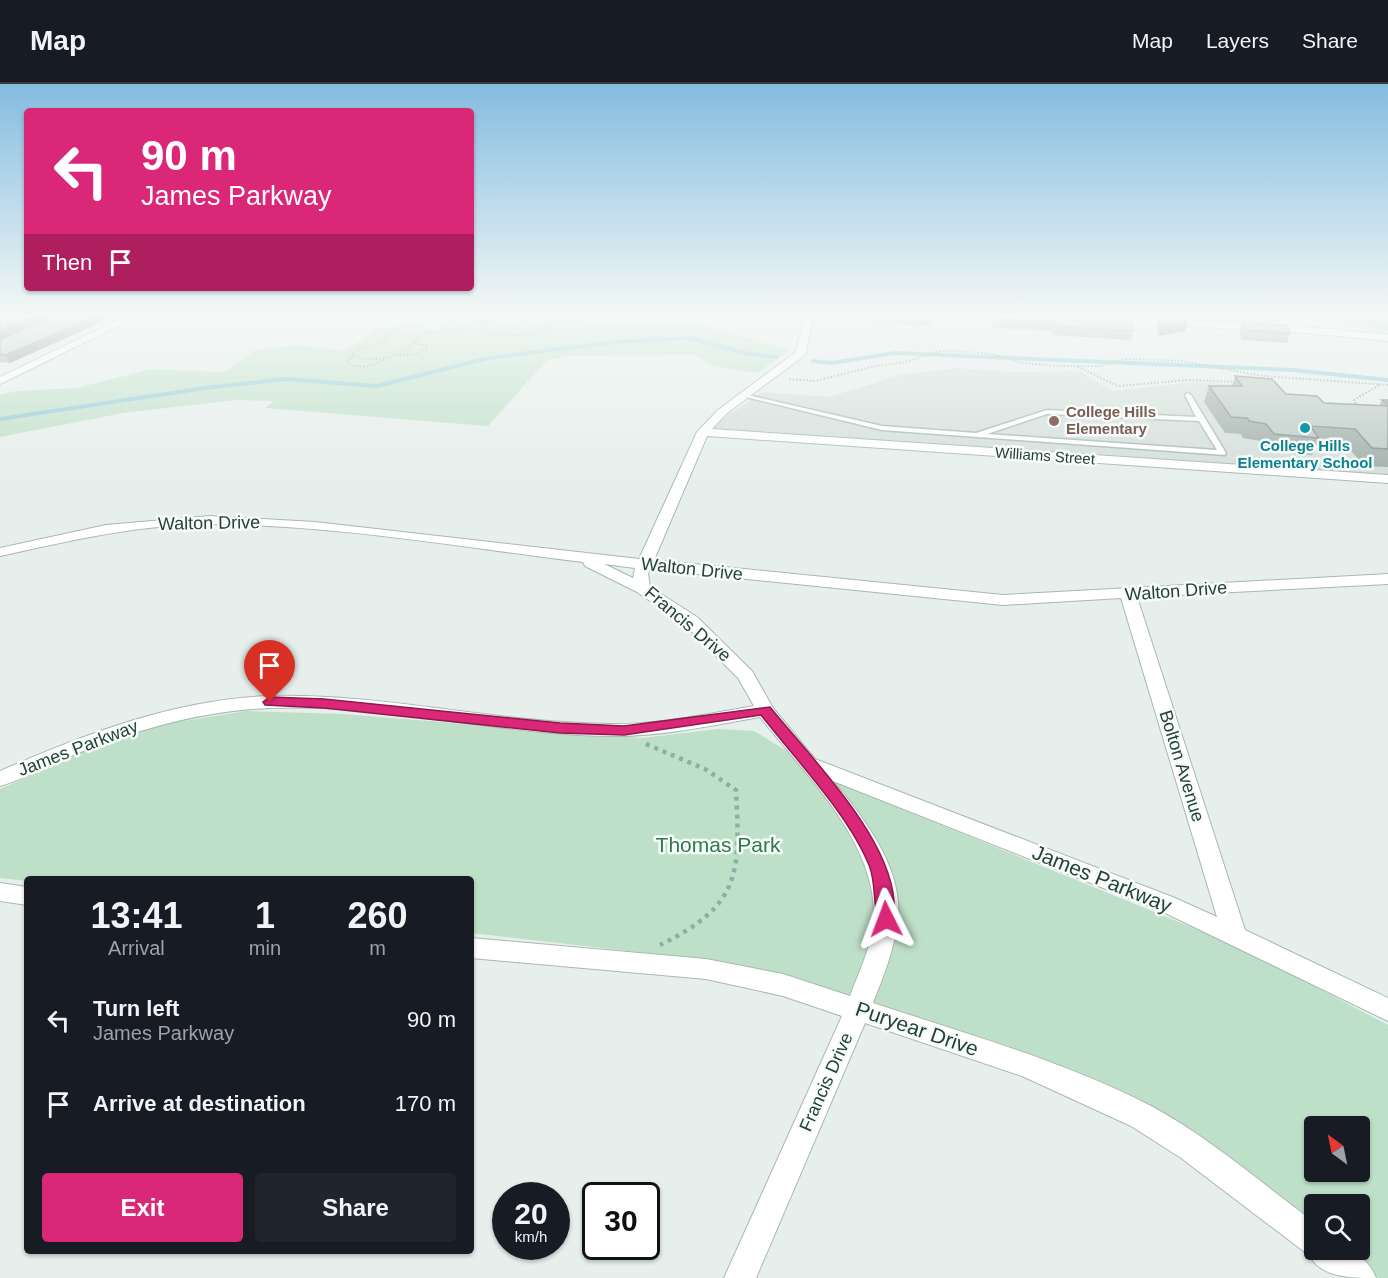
<!DOCTYPE html>
<style>
:root{--surface:#171b24;--page:#20242c;--text:#f1f3f6;--muted:#9ea1a6;--line:#363941;--accent:#db2777}
body{margin:0;font-family:Helvetica,sans-serif;background:var(--page);color:var(--text);height:100vh;display:flex;flex-direction:column;font-size:22px;white-space:nowrap}
*{box-sizing:border-box;margin:0}
p{font-size:20px;color:var(--muted)}
.icon{flex:none;width:33px;height:33px;fill:none;stroke:currentColor;stroke-width:2;stroke-linecap:round;stroke-linejoin:round}
.map{position:relative;flex:1;overflow:hidden}
.sheet{position:absolute;left:24px;top:792px;width:450px;height:378px;display:flex;flex-direction:column;background:var(--surface);border-radius:6px;box-shadow:0 2px 4px #0004}
.sheet>*{flex:none}
.top-card{position:absolute;left:24px;top:24px;width:450px;height:183px;border-radius:6px;box-shadow:0 2px 4px #0004;background:#db2777;color:#fff;overflow:hidden}
.needle{width:39px;rotate:327deg}
.controls{position:absolute;left:1304px;top:1032px;display:grid;gap:12px}
.controls a{display:grid;place-items:center;width:66px;height:66px;border-radius:6px;background:var(--surface);box-shadow:0 2px 4px #0004;font-size:30px}
.speed{position:absolute;left:492px;top:1098px;display:flex;gap:12px;font-size:30px;font-weight:700;text-align:center}
.speed>*{display:grid;place-content:center;width:78px;height:78px;border-radius:50%;background:var(--surface);box-shadow:0 2px 4px #0004;line-height:1}
.speed small{font-size:15px;font-weight:400}
.speed .limit{border:3px solid #111;border-radius:9px;background:#fff;color:#111}
.pin{position:absolute;display:grid;place-items:center;width:51px;height:51px;color:#fff;margin:-62px -26px;border-radius:50% 50% 50% 0;rotate:-45deg;box-shadow:0 0 6px #0007}
.pin .icon{rotate:45deg}
.me{position:absolute;width:66px;margin:-33px;rotate:357deg;stroke-linejoin:round;filter:drop-shadow(0 0 4px #0008)}
.turn{display:flex;align-items:center;gap:21px;height:126px;padding:0 18px;font-size:27px}
.turn .icon{width:78px;height:78px;stroke-width:2.5}
.turn b{display:block;font-size:42px;line-height:51px}
.then{display:flex;align-items:center;height:57px;padding:0 18px;background:#0003;gap:12px;font-size:22px}
.eta{display:flex;justify-content:space-evenly;align-items:center;height:102px;text-align:center}
.eta b{font-size:36px;font-weight:600;line-height:42px}
.cta{display:flex;gap:12px;margin-top:auto;padding:12px 18px}
.cta a{flex:1;height:69px;border-radius:6px;background:var(--accent);color:#fff;font-size:24px;font-weight:600;line-height:69px;text-align:center}
.cta a+a{background:var(--page);color:var(--text)}
ul{padding:0;list-style:none}
li{display:flex;align-items:center;gap:18px;height:84px;padding:0 18px}
li div{flex:1}
li b{display:block;font-size:22px}
li em{font-style:normal}
header{display:flex;align-items:center;gap:36px;box-sizing:border-box;height:84px;padding:0 30px;background:var(--surface);border-bottom:2px solid var(--line)}
header strong{font-size:28px}
nav{display:flex;gap:33px;margin-inline-start:auto;font-size:21px}
.map>svg:first-child{display:block}
.built{fill:#d4dfda}
.green{fill:#bfe0c8;fill-rule:evenodd}
.lines{fill:none;stroke-linecap:round;stroke-linejoin:round}
.stream{stroke:#8ec9d4;stroke-width:4}
.lane-casing{stroke:#a8b8b2;stroke-width:3}
.street-casing{stroke:#a8b8b2;stroke-width:2}
.secondary-casing{stroke:#a4bbb3;stroke-width:2}
.path-far2{stroke:#86b3a5;stroke-width:2;stroke-dasharray:1.5 2;stroke-linecap:butt}
.path-far1{stroke:#86b3a5;stroke-width:4;stroke-dasharray:3 4.5;stroke-linecap:butt}
.path{stroke:#86b3a5;stroke-width:4.5;stroke-dasharray:4 5;stroke-linecap:butt}
.lane{fill:#fff;fill-rule:evenodd}
.street{fill:#fff;fill-rule:evenodd}
.secondary{fill:#fff;fill-rule:evenodd}
.wall{fill:#a1aea9}
.shaded-wall{fill:#838d89}
.building{fill:#bbcac4;stroke:#838d89;stroke-width:1.5}
.route{fill:#db2777;stroke:#8e194d;stroke-width:1.5}
.education-dot{fill:#8d6e63;stroke:#f7fbf9;stroke-width:2}
.culture-dot{fill:#0f9aa8;stroke:#f7fbf9;stroke-width:2}
.labels{text-anchor:middle;stroke-width:5;stroke-linejoin:round;paint-order:stroke}
.far-education-label{font-size:15px;font-weight:bold;fill:#785e54;stroke:#f7fbf9;text-anchor:start}
.far-culture-label{font-size:15px;font-weight:bold;fill:#0d838f;stroke:#f7fbf9}
.far-street-label{font-size:15px;fill:#24423a;stroke:#f7fbf9}
.street-label{font-size:18px;fill:#24423a;stroke:#f7fbf9}
.near-park-label{font-size:21px;fill:#2d7a4b;stroke:#f7fbf9}
.near-street-label{font-size:21px;fill:#24423a;stroke:#f7fbf9}
</style>
<header>
<strong>Map</strong>
<nav><a>Map</a><a>Layers</a><a>Share</a></nav>
</header>
<div class="map">
<svg width="1388" height="1194" viewBox="0 0 1388 1194">
<rect width="100%" height="100%" fill="#e6efeb"/>
<path class="built" d="M958,284L1013,288L1079,287L1112,307L1196,298L1254,302L1327,325H1388V395L703,348L763,308L829,313L900,291Z"/>
<g class="green">
<path d="M458,230H589L580,241L603,238L706,242L790,266L757,289L714,282L694,271L567,272L546,277L488,342L265,324L274,317L236,316L123,329L0,353V311L16,307L77,304L151,285L224,288L255,266L299,261L345,267L379,243L437,246Z"/>
<path d="M1313,230H1370L1388,235V252Z"/>
<path d="M246,627L342,630L642,654L718,645L754,647L841,700L1240,863L1388,941V1194H1378L1340,1166H1359V1120H1314V1146L1163,1032L1074,986L725,878L471,849V795H27V797L0,794V705L115,654L159,641ZM1314,1042H1359V1088H1314Z"/>
</g>
<g class="lines">
<g class="stream">
<path d="M1345,230L1388,244"/>
<path d="M813,277L831,279L895,269L1293,286L1388,296"/>
<path d="M0,335L205,304L285,295L377,302L489,274L616,258L689,254L745,269L776,273"/>
</g>
<g class="lane-casing">
<path id="lane" d="M1188,309L1191,311L1226,369L1225,371L882,346L741,312L744,310L882,342L976,349L1047,326L1196,333L1185,311ZM1047,330L1199,337L1217,366L987,350Z"/>
</g>
<g class="street-casing">
<g id="street">
<path d="M805,230H814L805,271L726,330L712,345L1388,391V399L707,352L654,476L1003,511L1388,490V500L1137,513L1245,846L1388,914V937L1159,826L833,697C864,734 903,784 898,835C895,864 883,893 873,919C967,950 1063,977 1151,1022C1209,1053 1261,1099 1314,1138V1166C1342,1166 1364,1164 1376,1194C1353,1194 1321,1194 1310,1172L1181,1074L1131,1042L1022,992L865,939L756,1194H724L842,932L783,912L706,895L471,874V854L706,875L783,890L850,912C859,888 873,859 874,833C876,757 804,689 760,633C710,642 659,653 608,652C494,650 382,619 269,624C200,627 134,646 71,672C48,682 24,695 0,702V687C85,650 176,615 270,612C384,609 496,639 609,640C658,641 706,630 754,622L738,594L685,541L637,508L585,482L583,478C460,463 335,441 211,440C140,440 69,457 0,472V464L106,441L210,432L315,438L639,475L697,348L718,326L796,268ZM604,480L635,484L633,494ZM650,485L1003,521L1121,514L1217,833L1175,814L815,675L773,624L752,587L697,533L650,503L648,490Z"/>
<path d="M1372,230L1388,231V237L1373,232Z"/>
<path d="M1108,232L1318,244L1388,251V257L1318,250L1105,237L1103,235Z"/>
<path d="M0,799L27,803V821L0,817Z"/>
</g>
</g>
<g class="secondary-casing">
<path id="secondary" d="M130,230H142L0,300V293Z"/>
</g>
<g class="path-far2">
<path d="M476,230L473,234C503,249 553,247 582,230"/>
<path d="M488,242L485,244L486,249C508,254 531,253 551,242"/>
<path d="M429,248L425,243L405,242L393,245L383,258L357,266L353,270L364,275L387,274L406,266L424,250L484,240"/>
<path d="M354,272L346,278C360,286 373,283 386,274"/>
<path d="M396,272L415,270L428,262L412,259"/>
<path d="M1078,283L1118,302L1187,296L1236,298"/>
<path d="M789,295L815,297L875,282L906,278L939,267H954L993,270L1022,279L1058,282H1100L1126,275L1181,277L1263,292L1388,301"/>
<path d="M1357,323L1354,316L1379,301"/>
</g>
<path class="path-far1" d="M646,660L651,662"/>
<path class="path" d="M646,660L705,685L736,706C740,788 742,821 660,861"/>
<use href="#lane" class="lane"/>
<use href="#street" class="street"/>
<use href="#secondary" class="secondary"/>
</g>
<g class="wall">
<path d="M0,230H119L10,279L0,278Z"/>
<path d="M859,230H934L935,232L934,241L911,242L897,238H868Z"/>
<path d="M989,230H1129L1133,247L1131,256L1053,251L1052,247L992,244L993,232L990,233Z"/>
<path d="M1153,230H1181V232Z"/>
<path d="M1232,230H1258L1256,237L1234,236Z"/>
<path d="M1267,230H1281L1278,239L1265,238Z"/>
<path d="M1158,232L1188,237L1185,247L1158,252L1156,241Z"/>
<path d="M1242,238L1290,249L1287,259L1242,256L1239,248Z"/>
<path d="M1235,292L1286,310L1324,319L1379,322L1382,316H1388V383L1364,382L1347,362L1317,360L1312,371L1268,367L1260,357L1243,354L1241,350L1225,349L1204,318L1209,302H1232Z"/>
</g>
<g class="shaded-wall">
<path d="M38,230H58L0,257V247Z"/>
<path d="M99,230H119L10,279L6,271Z"/>
<path d="M1188,237L1185,247L1158,252L1160,242Z"/>
</g>
<g class="building">
<path d="M0,230H38L0,247Z"/>
<path d="M56,230H99L6,271L0,270V256Z"/>
<path d="M903,230H934L935,232L912,233Z"/>
<path d="M994,230H1129L1133,247L1055,242L1054,238L994,235Z"/>
<path d="M1158,232L1187,234L1188,237L1160,242Z"/>
<path d="M1242,238L1287,242L1290,249L1245,246Z"/>
<path d="M1235,292L1272,295L1286,310L1317,312L1324,319L1388,322V365L1372,364L1355,345L1310,342L1319,354L1274,350L1266,340L1249,337L1247,334L1231,333L1209,302H1242Z"/>
<path d="M1382,316H1388V320Z"/>
</g>
<linearGradient id="sky" x2="0" y2="1"><stop stop-color="#84bce0"/><stop offset="0.58" stop-color="#f4f8f6"/><stop offset="1" stop-color="#f4f8f6" stop-opacity="0"/></linearGradient>
<rect width="1388" height="398" fill="url(#sky)"/>
<path class="route" d="M270,613L324,615L560,639L624,642L770,623C811,674 890,752 894,818C894,826 896,833 892,840H880C872,825 877,800 869,781C848,730 796,676 761,631L624,651L560,649L324,624L265,621L263,618Z"/>
<circle class="education-dot" cx="1054" cy="337" r="6"/>
<circle class="culture-dot" cx="1305" cy="344" r="6"/>
<g class="labels">
<g class="far-education-label">
<text x="1066" y="333">College Hills<tspan x="1066" dy="17">Elementary</tspan></text>
</g>
<g class="far-culture-label">
<text x="1305" y="367">College Hills<tspan x="1305" dy="17">Elementary School</tspan></text>
</g>
<g class="far-street-label">
<text transform="translate(1045 372) rotate(4)" y="5">Williams Street</text>
</g>
<g class="street-label">
<text transform="translate(209 439) rotate(-1)" y="6">Walton Drive</text>
<text transform="translate(692 485) rotate(6)" y="6">Walton Drive</text>
<text transform="translate(1176 507) rotate(-4)" y="6">Walton Drive</text>
<text transform="translate(688 540) rotate(40)" y="6">Francis Drive</text>
<text transform="translate(78 664) rotate(-21)" y="6">James Parkway</text>
<text transform="translate(1182 682) rotate(73)" y="6">Bolton Avenue</text>
<text transform="translate(826 998) rotate(-66)" y="6">Francis Drive</text>
</g>
<g class="near-park-label">
<text x="718" y="768">Thomas Park</text>
</g>
<g class="near-street-label">
<text transform="translate(1102 795) rotate(22)" y="7">James Parkway</text>
<text transform="translate(917 945) rotate(19)" y="7">Puryear Drive</text>
</g>
</g>
</svg>
<div class="controls">
<a><svg class="needle" viewBox="-14 -14 28 28"><path d="M0-13l5 13h-10z" fill="#e53935"/><path d="M0 13l5-13h-10z" fill="#9ea1a6"/></svg></a>
<a><svg class="icon" aria-label="search" viewBox="0 0 24 24"><circle cx="10" cy="10" r="6"/><path d="M15 15l6 6"/></svg></a>
</div>
<div class="speed"><div>20<small>km/h</small></div><div class="limit">30</div></div>
<div class="pin" style="left:270px;top:618px;background:#d93025"><svg class="icon" aria-label="arrive" viewBox="0 0 24 24"><path d="M6 21V4h12l-3 4 3 4H6"/></svg></div>
<svg class="me" style="left:886px;top:835px" viewBox="-20 -20 40 40"><path d="M0-17L14 15 0 8-14 15z" fill="#db2777" stroke="#fff" stroke-width="4"/></svg>
<div class="top-card">
<div class="turn"><svg class="icon" aria-label="left" viewBox="0 0 24 24"><path d="M17 20v-9H6M10 6l-5 5 5 5"/></svg><div><b>90 m</b>James Parkway</div></div>
<div class="then">Then<svg class="icon" aria-label="arrive" viewBox="0 0 24 24"><path d="M6 21V4h12l-3 4 3 4H6"/></svg></div>
</div>
<section class="sheet">
<div class="eta">
<div><b>13:41</b><p>Arrival</p></div>
<div><b>1</b><p>min</p></div>
<div><b>260</b><p>m</p></div>
</div>
<ul>
<li><svg class="icon" aria-label="left" viewBox="0 0 24 24"><path d="M17 20v-9H6M10 6l-5 5 5 5"/></svg><div><b>Turn left</b><p>James Parkway</p></div><em>90 m</em></li>
<li><svg class="icon" aria-label="arrive" viewBox="0 0 24 24"><path d="M6 21V4h12l-3 4 3 4H6"/></svg><div><b>Arrive at destination</b></div><em>170 m</em></li>
</ul>
<div class="cta"><a>Exit</a><a>Share</a></div>
</section>
</div>
